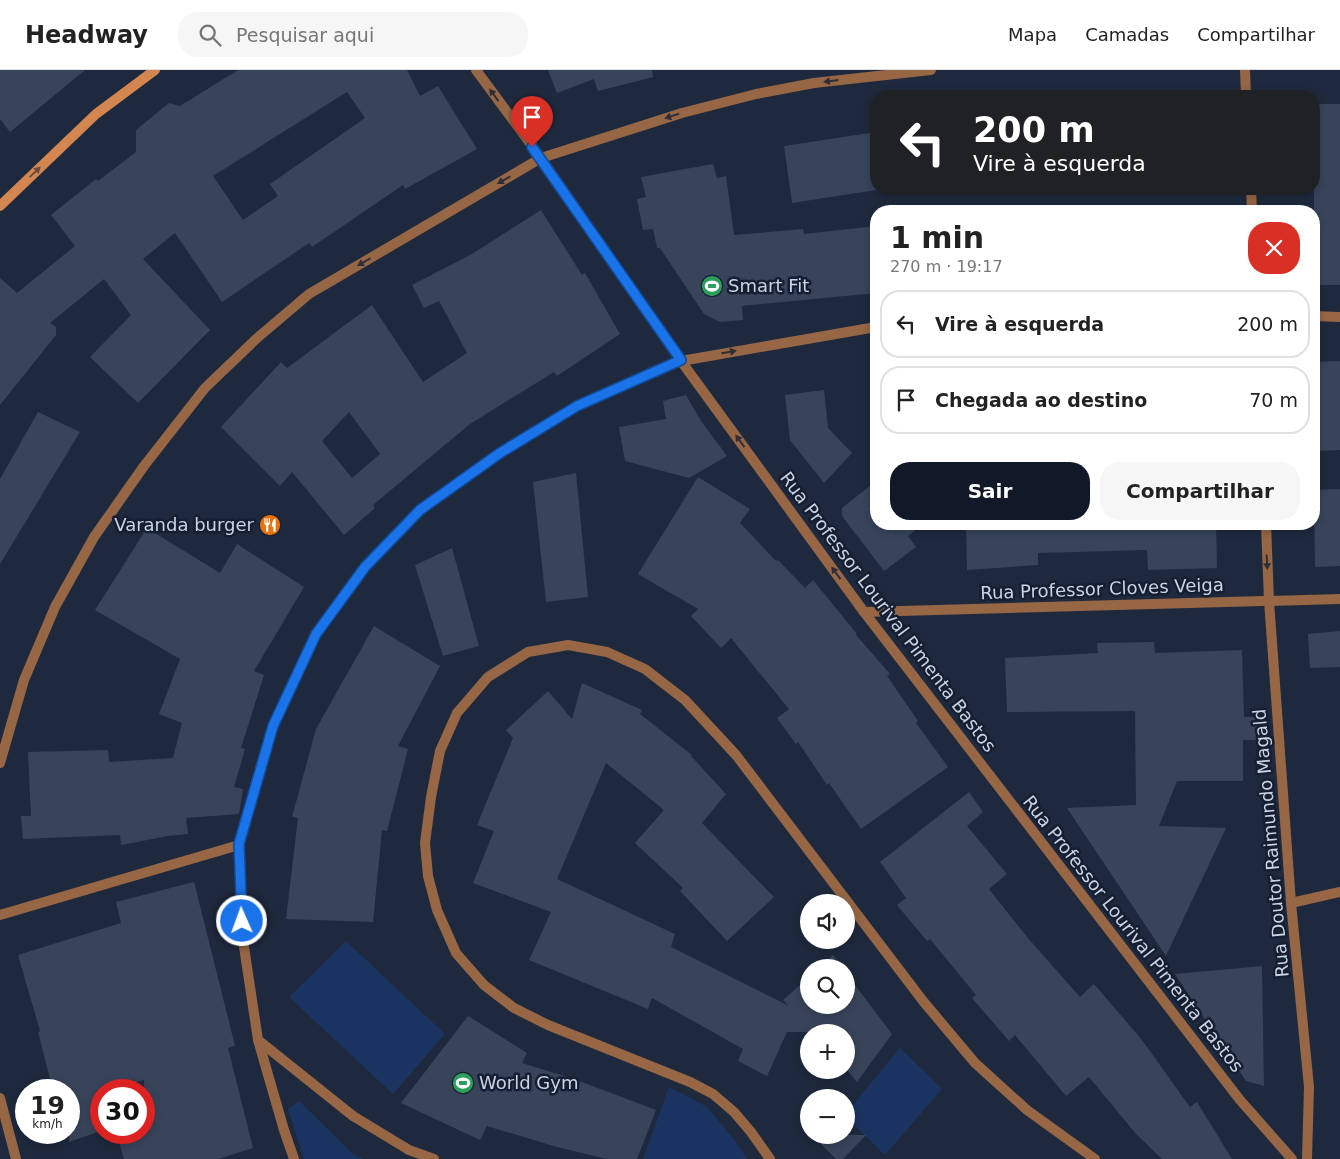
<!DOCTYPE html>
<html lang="pt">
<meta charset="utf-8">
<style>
:root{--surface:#fff;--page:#f6f6f6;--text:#222;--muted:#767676;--line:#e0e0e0;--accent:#111827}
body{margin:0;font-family:"DejaVu Sans",sans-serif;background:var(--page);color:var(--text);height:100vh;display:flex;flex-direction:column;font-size:19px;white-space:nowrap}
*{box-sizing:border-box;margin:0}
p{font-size:16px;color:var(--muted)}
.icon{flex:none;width:28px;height:28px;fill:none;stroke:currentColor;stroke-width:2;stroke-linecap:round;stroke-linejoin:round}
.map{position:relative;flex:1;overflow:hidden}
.side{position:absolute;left:870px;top:135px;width:450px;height:325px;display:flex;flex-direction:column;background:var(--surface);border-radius:20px;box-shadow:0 2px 8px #0003}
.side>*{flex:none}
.guide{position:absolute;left:870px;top:20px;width:450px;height:105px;border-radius:20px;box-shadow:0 2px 8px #0003;background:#202124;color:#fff;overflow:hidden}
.buttons{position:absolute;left:800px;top:824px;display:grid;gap:10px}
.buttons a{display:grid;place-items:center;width:55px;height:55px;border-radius:50%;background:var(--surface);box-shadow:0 2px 8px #0003;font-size:25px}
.speed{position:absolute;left:15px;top:1009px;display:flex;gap:10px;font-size:25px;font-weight:700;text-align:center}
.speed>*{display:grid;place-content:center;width:65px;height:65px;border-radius:50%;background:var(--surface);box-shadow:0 2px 8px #0003;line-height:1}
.speed small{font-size:12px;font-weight:400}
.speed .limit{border:8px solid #d22;background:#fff;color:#111}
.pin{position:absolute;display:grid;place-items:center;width:42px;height:42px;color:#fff;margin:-51px -21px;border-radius:50% 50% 50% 0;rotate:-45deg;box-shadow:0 0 5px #0007}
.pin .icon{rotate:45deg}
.me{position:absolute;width:55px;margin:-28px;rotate:358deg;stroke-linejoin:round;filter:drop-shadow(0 0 4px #0008)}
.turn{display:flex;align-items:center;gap:18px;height:105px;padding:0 20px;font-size:22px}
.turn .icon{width:65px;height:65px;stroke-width:2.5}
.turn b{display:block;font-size:35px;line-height:42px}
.round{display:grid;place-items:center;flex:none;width:52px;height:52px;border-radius:20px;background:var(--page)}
.head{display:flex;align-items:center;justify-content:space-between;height:85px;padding:0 20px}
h1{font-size:30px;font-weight:800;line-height:38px}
.primary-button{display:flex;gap:10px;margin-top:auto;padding:10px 20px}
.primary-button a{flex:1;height:58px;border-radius:20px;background:var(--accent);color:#fff;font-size:20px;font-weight:800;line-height:58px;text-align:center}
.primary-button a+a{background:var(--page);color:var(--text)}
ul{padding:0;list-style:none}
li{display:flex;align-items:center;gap:15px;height:68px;margin:0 10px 8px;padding:0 10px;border:2px solid var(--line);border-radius:20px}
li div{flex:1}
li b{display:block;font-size:19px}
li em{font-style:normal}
header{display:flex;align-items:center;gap:30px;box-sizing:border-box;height:70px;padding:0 25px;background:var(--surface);border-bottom:1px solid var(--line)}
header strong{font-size:24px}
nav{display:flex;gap:28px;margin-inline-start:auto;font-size:18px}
.search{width:350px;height:45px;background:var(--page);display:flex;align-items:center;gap:12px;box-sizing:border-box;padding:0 18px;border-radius:20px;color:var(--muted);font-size:19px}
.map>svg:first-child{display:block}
.green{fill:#1b3361}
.building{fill:#38445a;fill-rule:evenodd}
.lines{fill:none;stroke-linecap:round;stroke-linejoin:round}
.street{stroke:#966645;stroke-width:10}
.secondary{stroke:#d48650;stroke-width:10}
.oneway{fill:#2f2d37}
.oneway2{fill:#6b4d40}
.route-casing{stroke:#114b97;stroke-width:12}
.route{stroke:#1a73e8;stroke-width:9}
.labels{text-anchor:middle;stroke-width:5;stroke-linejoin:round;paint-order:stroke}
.poi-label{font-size:18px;fill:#ccd3e1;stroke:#151f33;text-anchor:start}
.street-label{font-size:18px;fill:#ccd3e1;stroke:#151f33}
</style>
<header>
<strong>Headway</strong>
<div class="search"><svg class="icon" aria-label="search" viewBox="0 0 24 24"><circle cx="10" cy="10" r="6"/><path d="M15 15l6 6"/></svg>Pesquisar aqui</div>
<nav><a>Mapa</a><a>Camadas</a><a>Compartilhar</a></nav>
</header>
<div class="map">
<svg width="1340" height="1089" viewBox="0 0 1340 1089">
<rect width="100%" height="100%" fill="#1e293d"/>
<g class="green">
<path d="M346,871L445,964L393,1024L289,927Z"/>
<path d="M900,978L942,1019L885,1085L846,1047V1043Z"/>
<path d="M669,1017L707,1037L736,1072L747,1089H643Z"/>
<path d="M299,1031L353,1084L363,1089H304L288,1039Z"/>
</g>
<g class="building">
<path d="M0,0H85L10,62L0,49Z"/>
<path d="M238,0H407L420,26L438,16L477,79L405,119L403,115L312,177L309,173L222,232L175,163L143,189L210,260L138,333L90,287L131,245L104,209L50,253L56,257V265L0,335V208L17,223L75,176L51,145L96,109L98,111L136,82V60L169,33L180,36ZM347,22L365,48L270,114L278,126L243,150L213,106Z"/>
<path d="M548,0H652L653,7L598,21L594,9L557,23Z"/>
<rect x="1314" y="34" width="26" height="181"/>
<path d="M876,62V120L792,133L784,76Z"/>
<path d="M713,94L717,108L726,106L734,165L803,159L804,164L876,156V223L742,236L743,250L720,252L704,244L660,178H657L653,159L643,160L637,129L646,127L641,107Z"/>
<path d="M541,140L582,205L585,203L620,264L557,306L554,302L470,354L373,435L375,438L344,465L292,402L280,416L221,357L281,292L287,298L372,235L423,312L467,283L439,231L424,238L412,215L472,184ZM349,342L380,384L352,408L322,371Z"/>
<path d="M1340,291V380L1314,381V292Z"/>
<path d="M824,320L828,358L852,383L824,413L790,370L785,325Z"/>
<path d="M686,325L701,351L727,386L689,408L625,391L619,357L666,349L663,331Z"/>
<path d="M38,342L80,362L0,494V409Z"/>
<path d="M576,403L588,527L546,532L533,412Z"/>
<path d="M698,407L750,439L740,453L776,491L778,490L805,518L813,510L857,564L856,565L890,604L887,606L918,651L916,653L948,697L861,759L829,713L827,715L798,672L796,674L777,648L789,639L731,568L721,578L691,546L698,539L638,504Z"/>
<path d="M876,411V454H923L908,466L916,477L884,501L842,446V438Z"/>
<path d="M1340,419V496L1315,497L1314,420Z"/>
<path d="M966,454H1216L1217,498L1148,500L1147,480L1038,483V495L967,500Z"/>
<path d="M147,458L220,503L237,474L304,517L254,601L264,605L241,678L245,679L234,717L243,719L239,744L186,748L188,764L168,766L121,775L120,765L23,769L21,746H31L28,682L108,680L109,692L173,688L182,653L159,644L180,589L95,540Z"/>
<path d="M452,478L479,576L443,586L415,495Z"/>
<path d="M374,556L440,596L398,676L408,679L387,761L382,760L373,852L286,849L298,748L292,747L316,659Z"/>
<path d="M1340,561V597L1310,598L1308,564Z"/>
<path d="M1154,572L1155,583L1242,580L1244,647H1257V670H1243V711H1177L1159,756L1226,758L1166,886L1067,738L1136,735L1135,641L1007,642L1005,588L1098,583L1097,573Z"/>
<path d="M582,613L642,640L640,644L692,685L691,686L726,724L702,753L774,827L727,871L680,821L683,818L635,773L664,740L606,693L557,809L675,864L671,877L789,936L783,930L809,907V935H846V903L892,964L857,1012L846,999V962H787L767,1006L738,991L743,979L652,928L648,939L529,890L551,842L473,813L494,761L477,755L513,668L506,660L548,621L572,649Z"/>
<path d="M969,722L983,742L967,756L1007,804L989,819L1027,867L1080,927L1094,914L1142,970L1190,1037L1197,1032L1232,1089H1162L1136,1064L1089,1007L1066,1026L1015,965L1009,971L972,928L976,925L930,869L927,871L897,835L906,828L880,792Z"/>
<path d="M194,812L235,976L228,978L253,1078L218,1089H124L116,1062H144V1010L110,1020H101V1061L69,1072V1020H53L38,962L40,961L18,885L121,853L116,832Z"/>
<path d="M833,885L842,898H819Z"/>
<path d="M1262,896L1264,1016L1246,1011L1175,904Z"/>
<path d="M468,946L527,983L522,993L574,1009L656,1040L637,1089H607L557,1077L487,1056L480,1070L401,1033Z"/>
<path d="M812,1065H866L843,1089H836Z"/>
</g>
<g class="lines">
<g class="street">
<path d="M476,0L541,88L681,291L864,542L1240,1030L1292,1089"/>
<path d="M1245,0L1246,26"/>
<path d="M1251,119L1252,141"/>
<path d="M1314,246L1340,247"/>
<path d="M1266,454L1269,531L1291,833L1309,1017L1307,1089"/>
<path d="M864,542L1340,529"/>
<path d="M0,693L24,610L55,537L94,467L144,396L205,318L256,269L309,224L541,88L682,43L756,24L814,13L931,0"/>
<path d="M1291,833L1340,822"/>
<path d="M0,845L239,775"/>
<path d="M258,970L353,1046L409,1080L434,1089"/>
<path d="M0,1028L16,1089"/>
<path d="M294,1089L284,1060L258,970L243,870L239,775L273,656L316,564L365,497L420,440L500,383L577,336L681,291L876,257"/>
<path d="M770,1089L751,1062L734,1042L713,1024L690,1012L548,955L514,938L484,915L456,883L437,840L428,806L425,773L431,727L440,681L457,643L488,607L528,582L568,575L607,582L645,599L685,630L736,685L923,931L975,993L1027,1040L1095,1089"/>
</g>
<path class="secondary" d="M0,136L96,44L155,0"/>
</g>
<defs><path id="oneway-solid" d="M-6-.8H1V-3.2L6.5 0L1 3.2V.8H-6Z" transform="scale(1.25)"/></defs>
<g class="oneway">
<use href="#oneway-solid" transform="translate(831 11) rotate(173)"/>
<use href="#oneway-solid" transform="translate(494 25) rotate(-126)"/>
<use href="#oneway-solid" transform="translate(672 46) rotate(162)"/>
<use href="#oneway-solid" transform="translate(504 110) rotate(150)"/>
<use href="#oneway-solid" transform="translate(364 192) rotate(150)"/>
<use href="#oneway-solid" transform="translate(729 282) rotate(-10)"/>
<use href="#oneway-solid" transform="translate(740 371) rotate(-126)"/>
<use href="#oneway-solid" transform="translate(1267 492) rotate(87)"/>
<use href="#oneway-solid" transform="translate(836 503) rotate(-126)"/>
</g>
<use class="oneway2" href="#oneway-solid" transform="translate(35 102) rotate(-43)"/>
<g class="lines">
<g class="route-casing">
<path id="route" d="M242,851L239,774L273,656L316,564L365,497L420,440L500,383L577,336L681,290L532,77"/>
</g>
<use href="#route" class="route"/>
</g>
<defs>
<g id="stadium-disc" transform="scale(1.125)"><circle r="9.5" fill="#2e9e5b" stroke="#151f33"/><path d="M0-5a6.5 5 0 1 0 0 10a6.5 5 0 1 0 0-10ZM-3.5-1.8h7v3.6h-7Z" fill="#fff"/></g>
<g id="restaurant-disc" transform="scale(1.125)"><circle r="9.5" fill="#e8710a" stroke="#151f33"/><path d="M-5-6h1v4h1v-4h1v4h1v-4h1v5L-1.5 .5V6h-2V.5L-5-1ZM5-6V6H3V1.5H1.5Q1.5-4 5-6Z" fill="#fff"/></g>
</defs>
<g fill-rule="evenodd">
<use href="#stadium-disc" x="712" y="216"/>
<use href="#restaurant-disc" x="270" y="455"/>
<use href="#stadium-disc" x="463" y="1013"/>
</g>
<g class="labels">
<g class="poi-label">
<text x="728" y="222">Smart Fit</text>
<text x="254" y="461" text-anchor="end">Varanda burger</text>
<text x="479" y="1019">World Gym</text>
</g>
<g class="street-label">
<text transform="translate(1102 519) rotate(-2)" y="6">Rua Professor Cloves Veiga</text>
<text transform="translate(888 542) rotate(53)" y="6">Rua Professor Lourival Pimenta Bastos</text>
<text transform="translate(1271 773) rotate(-95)" y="6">Rua Doutor Raimundo Magald</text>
<text transform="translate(1133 864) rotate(52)" y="6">Rua Professor Lourival Pimenta Bastos</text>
</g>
</g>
</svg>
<div class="buttons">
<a><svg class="icon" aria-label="sound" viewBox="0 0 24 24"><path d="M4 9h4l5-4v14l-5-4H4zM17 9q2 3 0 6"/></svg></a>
<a><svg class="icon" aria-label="search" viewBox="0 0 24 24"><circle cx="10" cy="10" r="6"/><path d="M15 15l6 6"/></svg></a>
<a>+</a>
<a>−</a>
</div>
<div class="speed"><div>19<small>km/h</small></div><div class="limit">30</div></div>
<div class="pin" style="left:532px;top:77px;background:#d93025"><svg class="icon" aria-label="arrive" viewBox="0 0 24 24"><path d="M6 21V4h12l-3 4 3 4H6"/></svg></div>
<svg class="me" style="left:242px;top:851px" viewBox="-20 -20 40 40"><circle r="17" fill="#1a73e8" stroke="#fff" stroke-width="3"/><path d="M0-11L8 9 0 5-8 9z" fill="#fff"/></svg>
<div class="guide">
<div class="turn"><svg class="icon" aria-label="left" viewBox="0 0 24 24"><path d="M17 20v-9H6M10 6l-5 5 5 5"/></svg><div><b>200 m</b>Vire à esquerda</div></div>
</div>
<section class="side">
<div class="head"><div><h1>1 min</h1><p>270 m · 19:17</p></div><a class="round" style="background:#d93025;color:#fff"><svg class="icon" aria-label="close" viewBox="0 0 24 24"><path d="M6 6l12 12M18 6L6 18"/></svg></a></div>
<ul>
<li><svg class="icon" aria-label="left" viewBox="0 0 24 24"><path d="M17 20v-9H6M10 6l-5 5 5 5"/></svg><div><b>Vire à esquerda</b></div><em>200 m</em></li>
<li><svg class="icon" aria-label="arrive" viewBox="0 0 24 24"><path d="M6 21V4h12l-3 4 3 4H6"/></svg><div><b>Chegada ao destino</b></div><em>70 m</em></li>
</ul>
<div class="primary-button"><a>Sair</a><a>Compartilhar</a></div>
</section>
</div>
